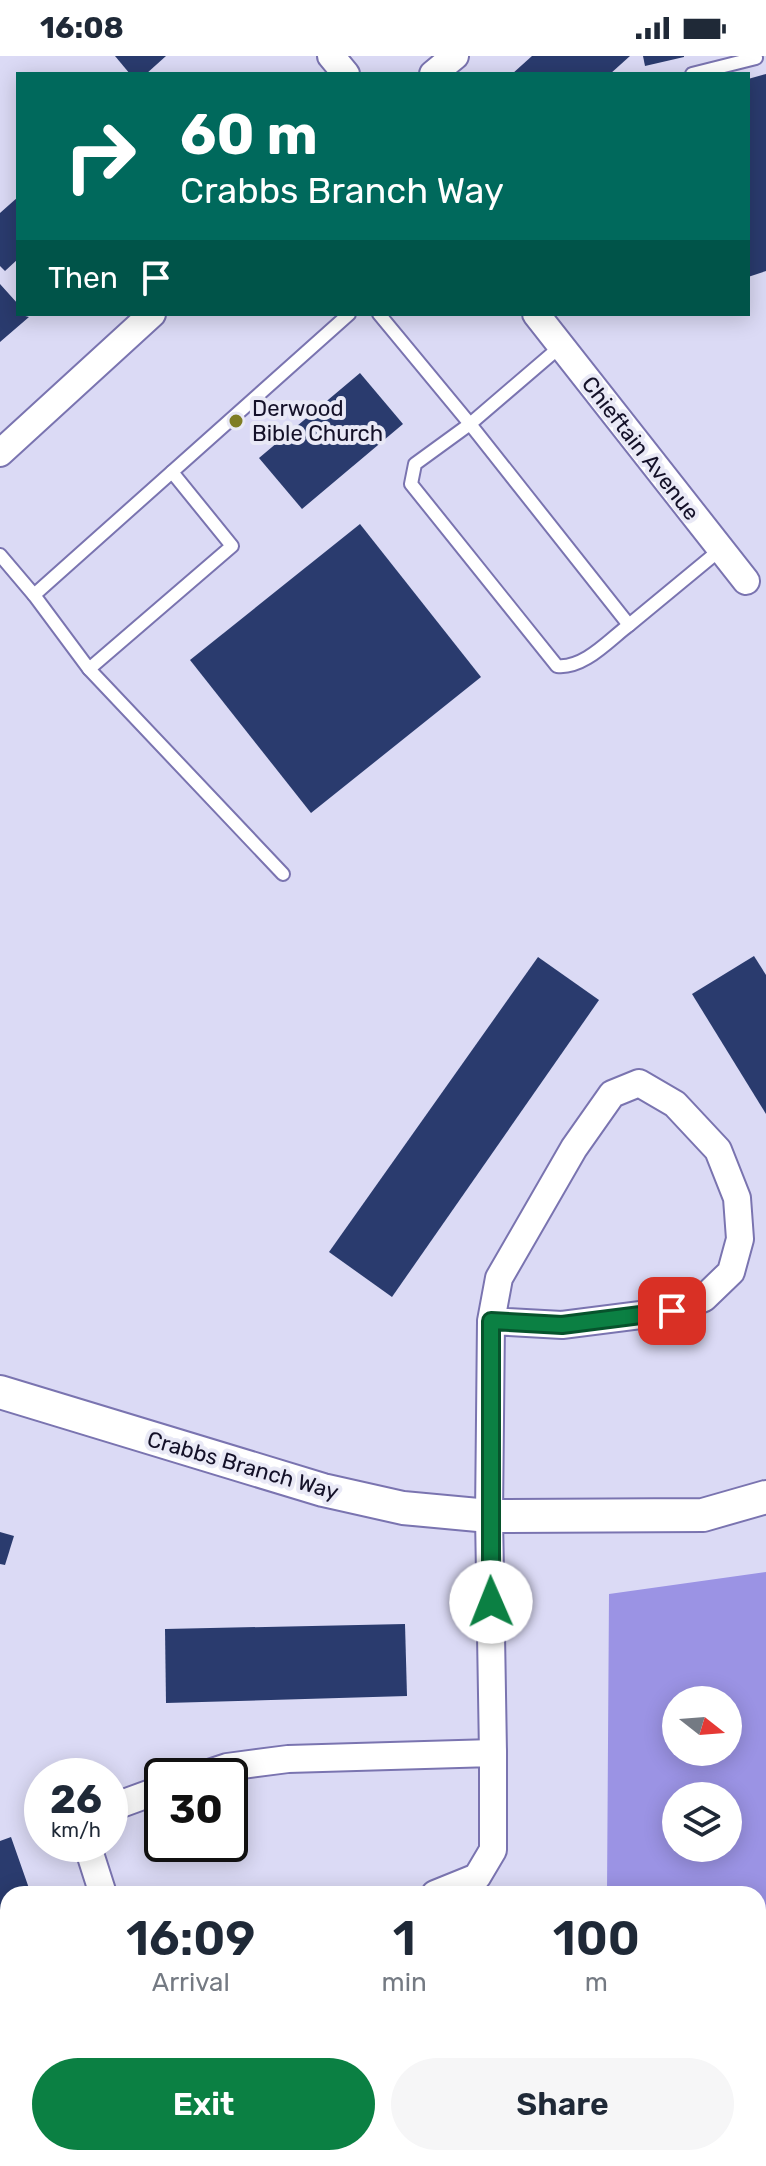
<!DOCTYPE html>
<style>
:root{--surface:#fff;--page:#f6f6f7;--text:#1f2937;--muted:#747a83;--accent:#0b8043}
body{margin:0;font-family:Rubik,sans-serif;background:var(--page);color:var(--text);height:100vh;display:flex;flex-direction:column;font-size:30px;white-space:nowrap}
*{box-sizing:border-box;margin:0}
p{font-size:26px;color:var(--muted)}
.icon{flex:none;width:44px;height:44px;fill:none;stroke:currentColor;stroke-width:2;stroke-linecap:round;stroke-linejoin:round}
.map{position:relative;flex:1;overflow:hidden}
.panel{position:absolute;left:0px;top:1830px;width:766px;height:280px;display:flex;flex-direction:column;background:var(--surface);border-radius:24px 24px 0 0;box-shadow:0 4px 20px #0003}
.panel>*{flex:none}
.top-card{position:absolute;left:16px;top:16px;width:734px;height:244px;border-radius:0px;box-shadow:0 4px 20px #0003;background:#00695c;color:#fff;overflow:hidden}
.needle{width:52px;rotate:107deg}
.tools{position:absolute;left:662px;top:1630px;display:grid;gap:16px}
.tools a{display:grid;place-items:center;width:80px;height:80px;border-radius:50%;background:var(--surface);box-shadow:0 4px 20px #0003;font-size:40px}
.speed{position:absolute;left:24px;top:1702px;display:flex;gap:16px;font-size:40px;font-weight:700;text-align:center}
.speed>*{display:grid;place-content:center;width:104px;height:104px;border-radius:50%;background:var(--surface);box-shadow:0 4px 20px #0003;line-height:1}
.speed small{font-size:20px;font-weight:400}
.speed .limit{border:4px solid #111;border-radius:12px;background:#fff;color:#111}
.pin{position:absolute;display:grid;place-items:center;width:68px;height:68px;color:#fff;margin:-34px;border-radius:16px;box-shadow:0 4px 12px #0006}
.me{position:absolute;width:88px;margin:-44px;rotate:359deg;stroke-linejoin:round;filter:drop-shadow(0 0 6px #0008)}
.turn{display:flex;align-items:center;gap:28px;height:168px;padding:0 32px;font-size:36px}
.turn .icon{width:104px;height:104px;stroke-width:2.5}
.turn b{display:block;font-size:56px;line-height:68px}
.then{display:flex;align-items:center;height:76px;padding:0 32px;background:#0003;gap:16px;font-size:30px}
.eta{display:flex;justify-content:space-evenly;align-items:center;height:136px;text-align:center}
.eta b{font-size:48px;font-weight:600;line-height:56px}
.button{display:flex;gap:16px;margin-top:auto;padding:16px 32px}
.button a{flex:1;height:92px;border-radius:48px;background:var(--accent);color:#fff;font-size:32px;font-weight:600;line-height:92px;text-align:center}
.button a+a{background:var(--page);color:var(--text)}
.status{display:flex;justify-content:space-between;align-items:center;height:56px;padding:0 40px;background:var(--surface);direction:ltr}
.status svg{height:22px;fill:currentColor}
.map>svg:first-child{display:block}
.forest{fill:#9b93e4;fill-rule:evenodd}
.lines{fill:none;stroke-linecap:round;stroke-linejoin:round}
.stream{stroke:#438fb5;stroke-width:9}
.building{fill:#2a3b6e}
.service-casing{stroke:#7a74b0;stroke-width:16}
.minor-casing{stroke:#7a74b0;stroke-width:30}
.tertiary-casing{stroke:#7a74b0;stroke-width:36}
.service{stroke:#fff;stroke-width:12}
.minor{stroke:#fff;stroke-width:26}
.tertiary{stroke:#fff;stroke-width:32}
.route-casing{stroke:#07532c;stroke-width:20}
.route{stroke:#0b8043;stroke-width:14}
.poi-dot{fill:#7f7d24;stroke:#e9e9f6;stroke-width:3}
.labels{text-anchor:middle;stroke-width:8;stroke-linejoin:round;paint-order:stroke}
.poi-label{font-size:22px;fill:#141128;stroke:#e9e9f6;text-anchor:start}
.street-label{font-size:22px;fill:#141128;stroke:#e9e9f6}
</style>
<div class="status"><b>16:08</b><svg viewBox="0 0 49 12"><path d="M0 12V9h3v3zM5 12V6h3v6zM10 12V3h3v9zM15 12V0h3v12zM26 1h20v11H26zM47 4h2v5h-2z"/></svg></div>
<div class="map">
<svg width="766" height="2110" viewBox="0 0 766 2110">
<rect width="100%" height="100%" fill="#dbdaf5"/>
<path class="forest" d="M766,1516V2110H521L535,2102H758V1838H607L609,1538ZM676,1644H728V1696H676ZM676,1740H728V1792H676Z"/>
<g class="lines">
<g class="stream">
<path d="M758,1898L766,1899"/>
<path d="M742,2102L743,2110"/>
</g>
</g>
<g class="building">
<path d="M115,0H166L146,18H130Z"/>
<path d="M532,0H630L610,18H512Z"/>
<path d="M643,0H684V1L645,10Z"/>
<path d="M766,18V215L748,221V23Z"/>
<path d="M18,141V203L5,215L0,210V157Z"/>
<path d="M0,228L18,248V258L29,261L0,286Z"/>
<path d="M360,317L403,368L302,453L259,402Z"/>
<path d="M360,468L481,621L311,757L190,604Z"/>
<path d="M754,900L766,919V1058L692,938Z"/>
<path d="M538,901L599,944L392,1241L329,1196Z"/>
<path d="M0,1476L14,1480L5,1509L0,1508Z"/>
<path d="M405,1568L407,1640L166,1647L165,1573Z"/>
<path d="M11,1781L31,1838H8L7,2009L0,1987V1785Z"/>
</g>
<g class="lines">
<g class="service-casing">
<g id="service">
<path d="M692,18L756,2"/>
<path d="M379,258L470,368L629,569L721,493"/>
<path d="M561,290L470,368L415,408L411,428L557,610C584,613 609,584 629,569"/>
<path d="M0,499L34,539L349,258"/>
<path d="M34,539L89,613L232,490L172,416"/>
<path d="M89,613L283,818"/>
</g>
</g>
<g class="minor-casing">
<g id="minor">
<path d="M331,0L346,18"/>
<path d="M433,18L455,0"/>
<path d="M536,258L746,525"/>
<path d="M0,397L152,258"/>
<path d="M491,1265L562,1269L672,1255L704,1242L731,1216L740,1183L737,1142L718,1094L675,1048L639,1027L612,1038L574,1092L499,1222L491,1265L489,1460L493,1697"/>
<path d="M200,1720L227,1711L288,1703L493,1697V1794L477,1821L435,1838"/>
<path d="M110,1752L162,1733"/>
<path d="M87,1788L103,1838"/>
</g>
</g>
<g class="tertiary-casing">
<path id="tertiary" d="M0,1336L323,1434L403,1452L489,1460L703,1459L766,1441"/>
</g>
<use href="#service" class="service"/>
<use href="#minor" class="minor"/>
<use href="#tertiary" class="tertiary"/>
</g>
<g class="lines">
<g class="route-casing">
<path id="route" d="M491,1546V1265L562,1269L672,1255"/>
</g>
<use href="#route" class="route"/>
</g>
<circle class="poi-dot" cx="236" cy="365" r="8"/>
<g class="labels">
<g class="poi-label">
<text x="252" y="360">Derwood<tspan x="252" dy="25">Bible Church</tspan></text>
</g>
<g class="street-label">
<text transform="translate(641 392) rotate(52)" y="8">Chieftain Avenue</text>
<text transform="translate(243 1409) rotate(16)" y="8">Crabbs Branch Way</text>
</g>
</g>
</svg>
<div class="tools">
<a><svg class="needle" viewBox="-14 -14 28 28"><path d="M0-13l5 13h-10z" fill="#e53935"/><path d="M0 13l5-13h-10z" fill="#747a83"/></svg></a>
<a><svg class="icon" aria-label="layers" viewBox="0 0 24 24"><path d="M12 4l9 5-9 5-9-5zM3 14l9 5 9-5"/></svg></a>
</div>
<div class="speed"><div>26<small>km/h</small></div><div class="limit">30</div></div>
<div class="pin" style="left:672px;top:1255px;background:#d93025"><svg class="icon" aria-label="arrive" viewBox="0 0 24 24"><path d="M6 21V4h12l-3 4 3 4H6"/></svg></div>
<svg class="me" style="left:491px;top:1546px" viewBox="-20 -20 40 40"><circle r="19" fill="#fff"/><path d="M0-13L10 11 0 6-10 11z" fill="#0b8043"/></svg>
<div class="top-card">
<div class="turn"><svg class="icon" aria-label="right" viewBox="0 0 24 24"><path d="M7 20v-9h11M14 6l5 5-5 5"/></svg><div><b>60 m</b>Crabbs Branch Way</div></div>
<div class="then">Then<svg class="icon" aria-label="arrive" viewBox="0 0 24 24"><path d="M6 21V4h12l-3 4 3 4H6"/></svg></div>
</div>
<section class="panel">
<div class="eta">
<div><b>16:09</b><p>Arrival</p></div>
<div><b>1</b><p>min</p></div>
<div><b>100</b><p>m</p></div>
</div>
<div class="button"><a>Exit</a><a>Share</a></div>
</section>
</div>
